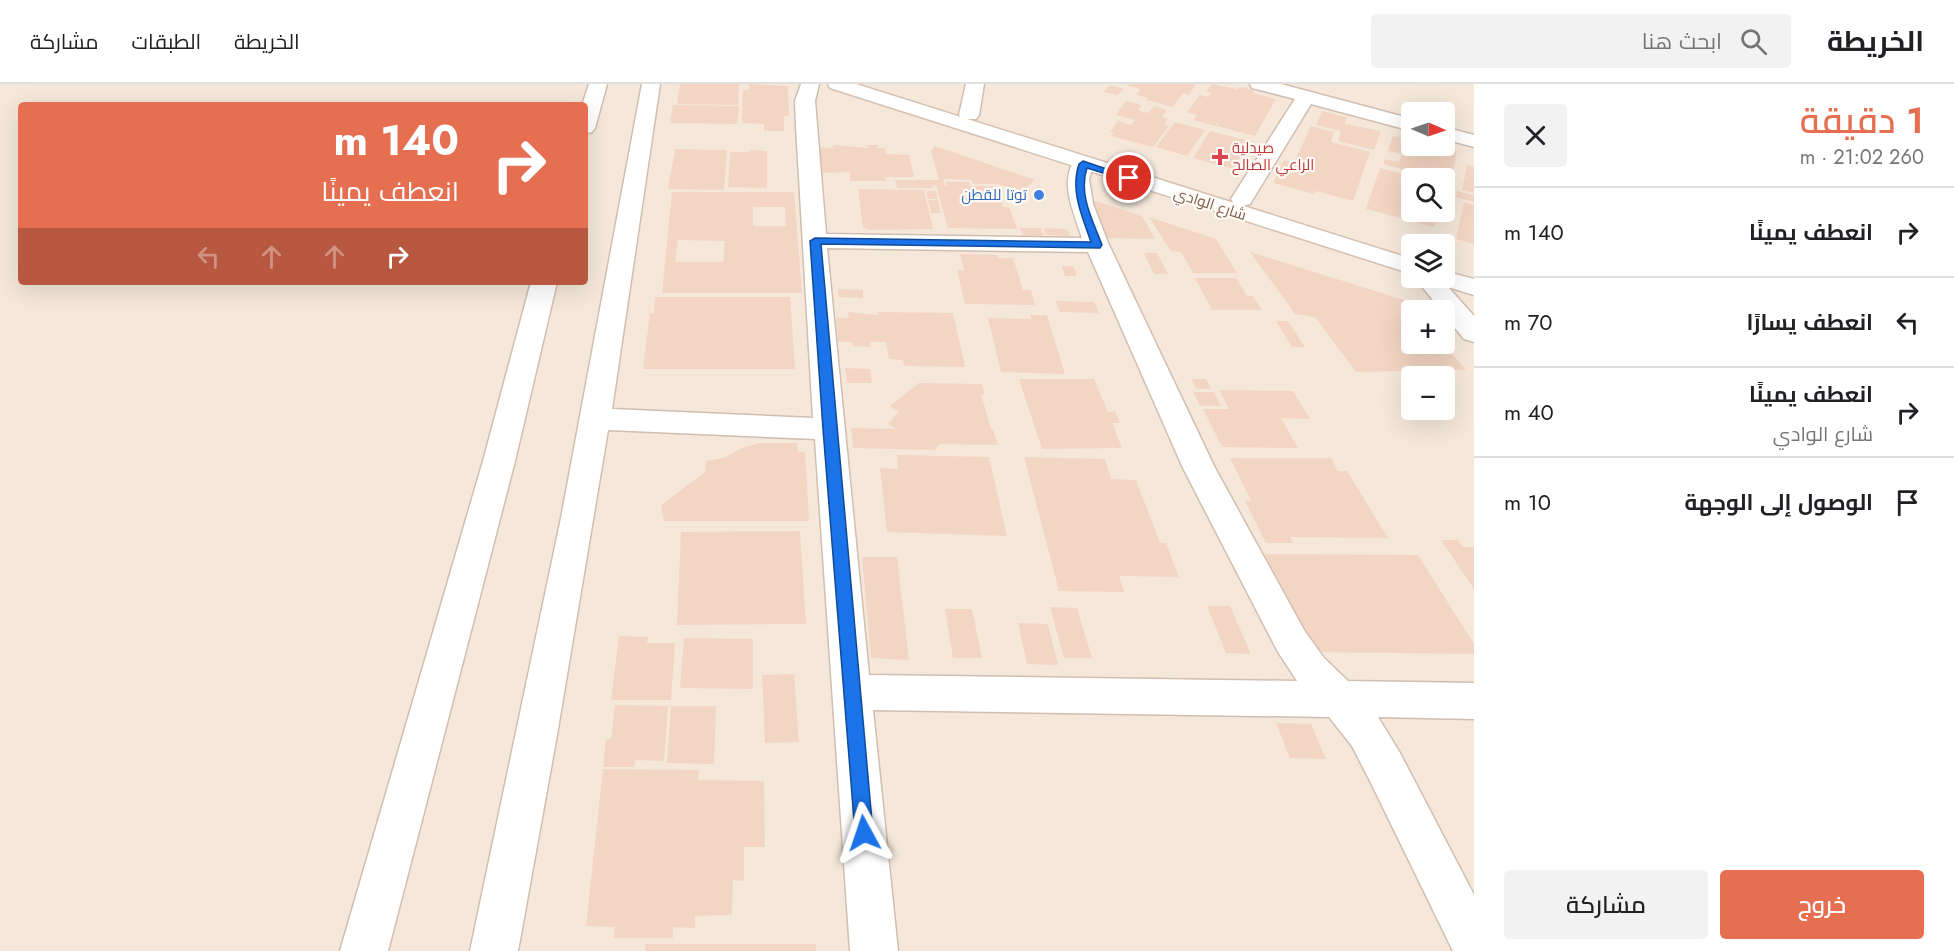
<!DOCTYPE html>
<html lang="ar">
<meta charset="utf-8">
<style>
:root{--surface:#fff;--page:#f2f2f2;--text:#202124;--muted:#757577;--line:#e0e0e0;--accent:#e76f51}
body{margin:0;font-family:Jost,Cairo,sans-serif;background:var(--page);color:var(--text);direction:rtl;height:100vh;display:flex;flex-direction:column;font-size:22px;white-space:nowrap}
*{box-sizing:border-box;margin:0}
p{font-size:20px;color:var(--muted)}
.icon{flex:none;width:33px;height:33px;fill:none;stroke:currentColor;stroke-width:2;stroke-linecap:round;stroke-linejoin:round}
.map{position:relative;flex:1;overflow:hidden;direction:ltr}
.drawer{display:flex;flex-direction:column;background:var(--surface);width:480px}
.drawer>*{flex:none}
.top-card{position:absolute;left:18px;top:18px;width:570px;height:183px;border-radius:6px;box-shadow:0 6px 24px #0002;direction:rtl;background:#e76f51;color:#fff;overflow:hidden}
.needle{width:39px;rotate:92deg}
.tools{position:absolute;left:1401px;top:18px;display:grid;gap:12px}
.tools a{display:grid;place-items:center;width:54px;height:54px;border-radius:6px;background:var(--surface);box-shadow:0 6px 24px #0002;font-size:30px}
.pin{position:absolute;display:grid;place-items:center;width:51px;height:51px;color:#fff;margin:-26px;border:3px solid #fff;border-radius:50%;box-shadow:0 2px 6px #0007}
.me{position:absolute;width:66px;margin:-33px;rotate:355deg;stroke-linejoin:round;filter:drop-shadow(0 0 4px #0008)}
.turn{display:flex;align-items:center;gap:21px;height:126px;padding:0 30px;font-size:27px}
.turn .icon{width:78px;height:78px;stroke-width:2.5}
.turn b{display:block;font-size:42px;line-height:51px}
.lanes{display:flex;align-items:center;height:57px;padding:0 30px;background:#0003;justify-content:center;gap:30px;direction:ltr}
.lanes .off{opacity:.35}
.round{display:grid;place-items:center;flex:none;width:63px;height:63px;border-radius:6px;background:var(--page)}
.summary{display:flex;align-items:center;justify-content:space-between;height:102px;padding:0 30px}
h1{font-size:36px;font-weight:600;line-height:45px;color:var(--accent)}
.button{display:flex;gap:12px;margin-top:auto;padding:12px 30px}
.button a{flex:1;height:69px;border-radius:6px;background:var(--accent);color:#fff;font-size:24px;font-weight:600;line-height:69px;text-align:center}
.button a+a{background:var(--page);color:var(--text)}
ul{padding:0;list-style:none}
li{display:flex;align-items:center;gap:18px;height:90px;padding:0 30px;border-top:2px solid var(--line)}
li div{flex:1}
li b{display:block;font-size:22px}
li em{font-style:normal}
header{display:flex;align-items:center;gap:36px;box-sizing:border-box;height:84px;padding:0 30px;background:var(--surface);border-bottom:2px solid var(--line)}
header strong{font-size:28px}
nav{display:flex;gap:33px;margin-inline-start:auto;font-size:21px}
.search{width:420px;height:54px;background:var(--page);display:flex;align-items:center;gap:15px;box-sizing:border-box;padding:0 21px;border-radius:6px;color:var(--muted);font-size:22px}
main{display:flex;flex:1;min-height:0}
.map>svg:first-child{display:block}
.residential{fill:#f5e8da;fill-rule:evenodd}
.building{fill:#f3d5c3;fill-rule:evenodd}
.lines{fill:none;stroke-linecap:round;stroke-linejoin:round}
.minor-casing{stroke:#d1beb0;stroke-width:3}
.secondary-casing{stroke:#d6c0b0;stroke-width:3}
.minor{fill:#fff;fill-rule:evenodd}
.secondary{fill:#fff;fill-rule:evenodd}
.route{fill:#1a73e8;stroke:#114b97;stroke-width:1.5}
.health-dot{fill:#e0444e;stroke:#fffaf3;stroke-width:2}
.shop-dot{fill:#3f7fe0;stroke:#fffaf3;stroke-width:2}
.labels{text-anchor:middle;stroke-width:4.5;stroke-linejoin:round;paint-order:stroke}
.far-health-label{font-size:15px;fill:#be3a42;stroke:#fffaf3;text-anchor:start}
.far-shop-label{font-size:15px;fill:#366cbe;stroke:#fffaf3;text-anchor:end}
.far-street-label{font-size:15px;fill:#7a5c4d;stroke:#fffaf3}
</style>
<header>
<strong>الخريطة</strong>
<div class="search"><svg class="icon" aria-label="search" viewBox="0 0 24 24"><circle cx="10" cy="10" r="6"/><path d="M15 15l6 6"/></svg>ابحث هنا</div>
<nav><a>الخريطة</a><a>الطبقات</a><a>مشاركة</a></nav>
</header>
<main>
<section class="drawer">
<div class="summary"><div><h1>1 دقيقة</h1><p>260 m · 21:02</p></div><a class="round"><svg class="icon" aria-label="close" viewBox="0 0 24 24"><path d="M6 6l12 12M18 6L6 18"/></svg></a></div>
<ul>
<li><svg class="icon" aria-label="right" viewBox="0 0 24 24"><path d="M7 20v-9h11M14 6l5 5-5 5"/></svg><div><b>انعطف يمينًا</b></div><em>140 m</em></li>
<li><svg class="icon" aria-label="left" viewBox="0 0 24 24"><path d="M17 20v-9H6M10 6l-5 5 5 5"/></svg><div><b>انعطف يسارًا</b></div><em>70 m</em></li>
<li><svg class="icon" aria-label="right" viewBox="0 0 24 24"><path d="M7 20v-9h11M14 6l5 5-5 5"/></svg><div><b>انعطف يمينًا</b><p>شارع الوادي</p></div><em>40 m</em></li>
<li><svg class="icon" aria-label="arrive" viewBox="0 0 24 24"><path d="M6 21V4h12l-3 4 3 4H6"/></svg><div><b>الوصول إلى الوجهة</b></div><em>10 m</em></li>
</ul>
<div class="button"><a>خروج</a><a>مشاركة</a></div>
</section>
<div class="map">
<svg width="1474" height="867" viewBox="0 0 1474 867">
<rect width="100%" height="100%" fill="#fdf6ec"/>
<path class="residential" d="M0,0H1474V867H0ZM21,21H585V198H21ZM1412,28H1444V62H1412ZM1412,94H1444V128H1412ZM1412,160H1444V194H1412ZM1412,226H1444V260H1412ZM1412,292H1444V326H1412Z"/>
<g class="building">
<path d="M680,0H739L738,21L677,20Z"/>
<path d="M749,0L788,2L789,32H784V47H764V40L742,39L743,6H749Z"/>
<path d="M1130,0H1196L1189,11L1183,9L1173,23L1146,16L1148,14L1136,11L1140,5L1128,2Z"/>
<path d="M1212,0L1237,5L1239,3L1254,6L1253,9L1276,15L1255,52L1216,42L1222,31L1215,42L1193,36L1197,31L1187,28L1200,11L1208,13L1211,9L1206,8Z"/>
<path d="M1110,1L1124,5L1117,11L1104,8Z"/>
<path d="M1126,17L1142,21L1138,26L1148,29L1154,22L1167,26L1162,33L1168,34L1164,40L1169,42L1153,63L1111,52L1114,49L1110,48L1118,37L1131,41L1135,36L1116,31Z"/>
<path d="M673,21L739,22L737,40L670,39Z"/>
<path d="M1322,27L1347,33L1345,40L1381,47L1374,66L1338,57L1341,47L1316,41Z"/>
<path d="M1175,38L1205,46L1187,72L1156,63Z"/>
<path d="M1311,42L1334,48L1331,58L1370,68L1353,117L1316,107L1314,110L1273,99L1284,76L1294,79Z"/>
<path d="M1210,47L1249,57L1233,85L1193,74Z"/>
<path d="M1393,52L1412,56V62H1434L1457,67L1451,98L1383,80L1385,75L1399,78L1402,70L1388,67Z"/>
<path d="M833,61L868,64L867,61H878V64H885L886,70L909,71L914,93H885L886,97H850V88L818,89L816,63L833,64Z"/>
<path d="M935,62L1035,96L1023,107L997,100H973L972,96L943,95L945,102H948L946,98H969L970,102H995L1003,123H1009L1017,145L948,144L936,101H932L933,104H897L895,96H939L931,67Z"/>
<path d="M675,65L727,66L724,106L668,105Z"/>
<path d="M749,66L767,67V104L728,103L730,68H749Z"/>
<path d="M1467,81L1474,83V109L1462,106Z"/>
<path d="M1380,84L1419,94H1412V128H1438L1434,143L1366,125Z"/>
<path d="M858,105L924,106L933,145L871,146L863,144Z"/>
<path d="M926,107H936L938,115H928Z"/>
<path d="M1457,107L1474,111V118L1456,113Z"/>
<path d="M672,108H794L802,209H662ZM753,123H785L786,142H753ZM678,156L725,157L723,178H675Z"/>
<path d="M1089,115L1142,132L1155,155L1105,154Z"/>
<path d="M928,116H938L941,129H931Z"/>
<path d="M1464,118L1474,121V160L1456,155Z"/>
<path d="M1149,133L1216,155L1237,189H1193L1181,168L1171,167Z"/>
<path d="M1020,144H1041L1044,153L1023,152Z"/>
<path d="M1044,144L1067,145L1070,152L1046,151Z"/>
<path d="M1250,168L1404,216L1414,226H1412V260H1443L1466,286L1356,288L1315,233L1295,230Z"/>
<path d="M1144,169H1157L1168,190H1154Z"/>
<path d="M960,170L997,171L998,174H1013L1023,206H1031L1035,221L965,220L957,186H964Z"/>
<path d="M1062,182H1073L1077,192H1065Z"/>
<path d="M1195,194H1236L1247,212H1253L1262,226H1212Z"/>
<path d="M838,205L863,206V214L839,213Z"/>
<path d="M655,213H790L795,285H643L650,229H654Z"/>
<path d="M1056,217L1094,218L1099,229L1060,228Z"/>
<path d="M848,228L878,231V228L953,229L965,283L904,282L903,276L889,275L886,258H870L871,263L853,262L852,258H838L836,234H849Z"/>
<path d="M1030,231H1047L1065,290L1001,288L988,234L1031,235Z"/>
<path d="M1276,237H1288L1305,263H1292Z"/>
<path d="M845,284L870,285L872,299H847Z"/>
<path d="M1019,295H1094L1108,328L1115,327L1120,339H1112L1122,364L1042,365Z"/>
<path d="M1191,295H1206L1211,305H1196Z"/>
<path d="M919,299L982,300L985,310H981L991,345H993L998,361L940,360L934,366L853,364L851,344L897,345L888,340L899,328L890,322Z"/>
<path d="M1219,306L1293,307L1310,335L1281,334L1298,364L1222,363L1203,325H1229Z"/>
<path d="M1193,308H1214L1221,322H1200Z"/>
<path d="M758,359H797L798,368H805L809,437H664L661,421L705,388L706,377L724,374L740,365Z"/>
<path d="M897,371L989,373L1007,452L887,448L880,384L898,385Z"/>
<path d="M1024,373L1105,375L1111,395L1136,396L1160,459H1166L1179,493L1119,492L1124,508L1059,507Z"/>
<path d="M1230,374H1331L1338,387H1347L1388,454L1290,453L1293,459H1266L1245,417H1251Z"/>
<path d="M800,447L806,540L677,541L681,448Z"/>
<path d="M1441,456H1458L1463,463H1474V505Z"/>
<path d="M1264,470L1418,471L1474,560V570L1312,568Z"/>
<path d="M862,473H897L909,576L871,574Z"/>
<path d="M1207,522H1230L1251,570L1226,569Z"/>
<path d="M1050,523L1077,524L1092,574H1064Z"/>
<path d="M945,525H972L982,574H953Z"/>
<path d="M1018,539L1048,540L1058,581L1027,580Z"/>
<path d="M619,552L648,553L647,559H675L671,616H611Z"/>
<path d="M684,554L753,555V605L680,604Z"/>
<path d="M794,590L799,658L765,659L762,591Z"/>
<path d="M615,621L668,622L664,677L635,676L634,683H603L606,655H611Z"/>
<path d="M671,622H716L714,680L667,679Z"/>
<path d="M1276,639L1311,640L1326,675L1290,674Z"/>
<path d="M603,685L699,686L698,696L764,697L765,763H744V797L733,796L732,831L695,832V844L673,843V854H614L615,843L586,842Z"/>
<path d="M646,860H816V867H645Z"/>
</g>
<g class="lines">
<g class="minor-casing">
<g id="minor">
<path d="M589,0H607L595,44L592,48L585,50V21H582Z"/>
<path d="M642,0H660L612,325L813,334L796,42L795,17L801,0H819L815,17L826,150L1082,154C1074,129 1059,99 1075,75L1083,74L1091,75L1094,80L1089,95L1093,120L1109,161L1215,384L1304,546L1324,574L1348,597L1474,599V635L1378,633L1400,669L1474,811V867H1453L1370,697L1352,662L1329,633L873,626L898,867H850L815,355L608,346L557,651L518,867H470L561,434ZM827,164L1088,168L1183,384L1278,568L1297,597L869,591Z"/>
<path d="M966,0H984L979,31L976,35H962L959,31Z"/>
<path d="M1250,0H1281L1412,35V47L1311,20L1250,120L1242,122L1234,120L1231,115L1295,15L1252,4Z"/>
<path d="M1444,43L1474,51V63L1444,55Z"/>
<path d="M1415,194H1440L1474,232V258L1464,255L1444,231V226H1441Z"/>
<path d="M531,198H557L515,377L388,867H340L483,377Z"/>
</g>
</g>
<g class="secondary-casing">
<g id="secondary">
<path d="M828,0H856L1412,175V190L830,4Z"/>
<path d="M1444,187L1474,195V211L1435,199L1432,194H1444Z"/>
</g>
</g>
<use href="#minor" class="minor"/>
<use href="#secondary" class="secondary"/>
</g>
<path class="route" d="M1083,77L1133,94L1129,97L1087,84C1078,110 1093,137 1102,161L1100,164L821,160L873,749L870,756L864,758L857,756L855,749L823,345L810,157L815,154L1091,158C1082,132 1070,107 1079,80Z"/>
<path class="health-dot" d="M1217 64h6v6h6v6h-6v6h-6v-6h-6v-6h6z"/>
<circle class="shop-dot" cx="1039" cy="111" r="6"/>
<g class="labels">
<g class="far-health-label">
<text x="1232" y="69">صيدلية<tspan x="1232" dy="17">الراعي الصالح</tspan></text>
</g>
<g class="far-shop-label">
<text x="1027" y="116">توتا للقطن</text>
</g>
<g class="far-street-label">
<text transform="translate(1210 120) rotate(18)" y="5">شارع الوادي</text>
</g>
</g>
</svg>
<div class="tools">
<a><svg class="needle" viewBox="-14 -14 28 28"><path d="M0-13l5 13h-10z" fill="#e53935"/><path d="M0 13l5-13h-10z" fill="#757577"/></svg></a>
<a><svg class="icon" aria-label="search" viewBox="0 0 24 24"><circle cx="10" cy="10" r="6"/><path d="M15 15l6 6"/></svg></a>
<a><svg class="icon" aria-label="layers" viewBox="0 0 24 24"><path d="M12 4l9 5-9 5-9-5zM3 14l9 5 9-5"/></svg></a>
<a>+</a>
<a>−</a>
</div>
<div class="pin" style="left:1129px;top:94px;background:#d93025"><svg class="icon" aria-label="arrive" viewBox="0 0 24 24"><path d="M6 21V4h12l-3 4 3 4H6"/></svg></div>
<svg class="me" style="left:864px;top:749px" viewBox="-20 -20 40 40"><path d="M0-17L14 15 0 8-14 15z" fill="#1a73e8" stroke="#fff" stroke-width="4"/></svg>
<div class="top-card">
<div class="turn"><svg class="icon" aria-label="right" viewBox="0 0 24 24"><path d="M7 20v-9h11M14 6l5 5-5 5"/></svg><div><b>140 m</b>انعطف يمينًا</div></div>
<div class="lanes"><svg class="icon off" aria-label="left" viewBox="0 0 24 24"><path d="M17 20v-9H6M10 6l-5 5 5 5"/></svg><svg class="icon off" aria-label="ahead" viewBox="0 0 24 24"><path d="M12 20V5M6 11l6-6 6 6"/></svg><svg class="icon off" aria-label="ahead" viewBox="0 0 24 24"><path d="M12 20V5M6 11l6-6 6 6"/></svg><svg class="icon" aria-label="right" viewBox="0 0 24 24"><path d="M7 20v-9h11M14 6l5 5-5 5"/></svg></div>
</div>
</div>
</main>
